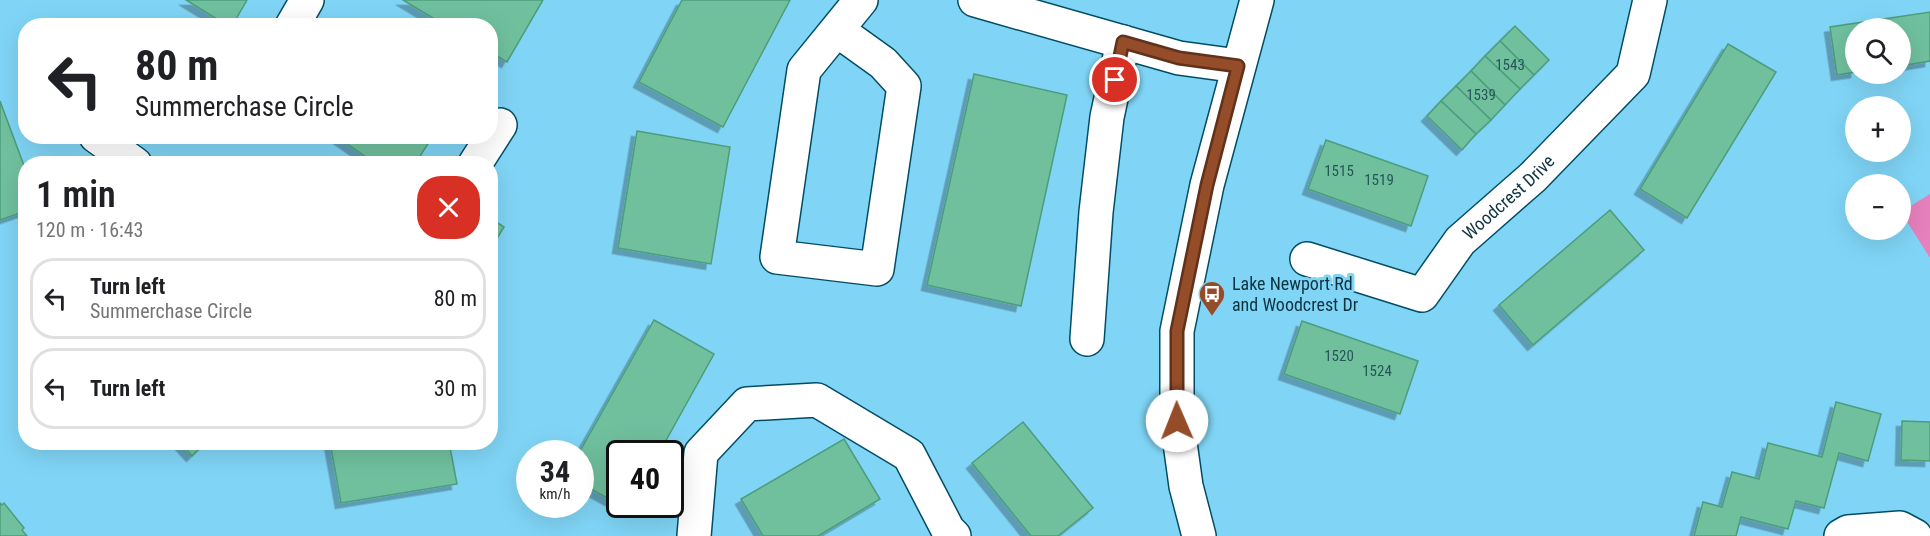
<!DOCTYPE html>
<meta charset="utf-8">
<style>
:root{--surface:#fff;--page:#f6f6f6;--text:#202124;--muted:#757577;--line:#e0e0e0}
body{margin:0;font-family:"Roboto Condensed",sans-serif;background:var(--page);color:var(--text);height:100vh;display:flex;flex-direction:column;font-size:22px;white-space:nowrap}
*{box-sizing:border-box;margin:0}
p{font-size:20px;color:var(--muted)}
.icon{flex:none;width:33px;height:33px;fill:none;stroke:currentColor;stroke-width:2;stroke-linecap:round;stroke-linejoin:round}
.map{position:relative;flex:1;overflow:hidden}
.sheet{position:absolute;left:18px;top:156px;width:480px;height:294px;display:flex;flex-direction:column;background:var(--surface);border-radius:24px;box-shadow:0 6px 24px #0002}
.sheet>*{flex:none}
.hud{position:absolute;left:18px;top:18px;width:480px;height:126px;border-radius:24px;box-shadow:0 6px 24px #0002;background:#fff;color:var(--text);overflow:hidden}
.fabs{position:absolute;left:1845px;top:18px;display:grid;gap:12px}
.fabs a{display:grid;place-items:center;width:66px;height:66px;border-radius:50%;background:var(--surface);box-shadow:0 6px 24px #0002;font-size:30px}
.speed{position:absolute;left:516px;top:440px;display:flex;gap:12px;font-size:30px;font-weight:700;text-align:center}
.speed>*{display:grid;place-content:center;width:78px;height:78px;border-radius:50%;background:var(--surface);box-shadow:0 6px 24px #0002;line-height:1}
.speed small{font-size:15px;font-weight:400}
.speed .limit{border:3px solid #111;border-radius:9px;background:#fff;color:#111}
.pin{position:absolute;display:grid;place-items:center;width:51px;height:51px;color:#fff;margin:-26px;border:3px solid #fff;border-radius:50%;box-shadow:0 2px 6px #0007}
.me{position:absolute;width:66px;margin:-33px;rotate:359deg;stroke-linejoin:round;filter:drop-shadow(0 0 4px #0008)}
.turn{display:flex;align-items:center;gap:21px;height:126px;padding:0 18px;font-size:27px}
.turn .icon{width:78px;height:78px;stroke-width:2.5}
.turn b{display:block;font-size:42px;line-height:51px}
.round{display:grid;place-items:center;flex:none;width:63px;height:63px;border-radius:24px;background:var(--page)}
.summary{display:flex;align-items:center;justify-content:space-between;height:102px;padding:0 18px}
h1{font-size:36px;font-weight:600;line-height:45px}
ul{padding:0;list-style:none}
li{display:flex;align-items:center;gap:18px;height:81px;margin:0 12px 9px;padding:0 6px;border:3px solid var(--line);border-radius:24px}
li div{flex:1}
li b{display:block;font-size:22px}
li em{font-style:normal}
.map>svg:first-child{display:block}
.green{fill:#e781bd}
.building{fill:#6fc09e;stroke:#4c9d7c;stroke-width:1.5;filter:url(#shadow)}
.lines{fill:none;stroke-linecap:round;stroke-linejoin:round}
.street-casing{stroke:#004d64;stroke-width:36}
.secondary-casing{stroke:#004d64;stroke-width:36}
.street{stroke:#fff;stroke-width:33}
.secondary{stroke:#fff;stroke-width:33}
.route-casing{stroke:#60311b;stroke-width:15}
.route{stroke:#944c29;stroke-width:10}
.labels{text-anchor:middle;stroke-width:6;stroke-linejoin:round;paint-order:stroke}
.number-label{font-size:15px;fill:#265658}
.street-label{font-size:18px;fill:#0e3340;stroke:#80d5f6}
.poi-label{font-size:18px;fill:#0e3340;stroke:#80d5f6;text-anchor:start}
</style>
<div class="map">
<svg width="1930" height="536" viewBox="0 0 1930 536">
<defs>
<filter id="shadow"><feDropShadow dx="-5.5" dy="5.5" stdDeviation="0" flood-color="#0004"/></filter>
</defs>
<rect width="100%" height="100%" fill="#80d5f6"/>
<path class="green" d="M1930,194V258L1901,212Z"/>
<g class="building">
<path d="M186,0H247L232,26H228Z"/>
<path d="M403,0H543L507,62L490,52V26H446Z"/>
<path d="M682,0H790L723,127L639,82Z"/>
<path d="M1930,12V61L1900,66V28H1856V72L1837,75L1830,27Z"/>
<path d="M1515,26L1549,60L1534,75L1500,41Z"/>
<path d="M1500,41L1534,75L1520,89L1485,56Z"/>
<path d="M1728,44L1776,72L1687,218L1640,189Z"/>
<path d="M1485,56L1520,89L1505,105L1471,71Z"/>
<path d="M1471,71L1505,105L1491,120L1456,86Z"/>
<path d="M974,74L1067,95L1021,306L927,285Z"/>
<path d="M1456,86L1491,120L1476,134L1441,101Z"/>
<path d="M0,101L26,171V211L0,220Z"/>
<path d="M1441,101L1476,134L1462,150L1427,116Z"/>
<path d="M637,131L730,147L711,264L618,248Z"/>
<path d="M336,136H433L415,164H376Z"/>
<path d="M1326,140L1428,176L1411,226L1308,189Z"/>
<path d="M1610,210L1644,250L1533,345L1499,305Z"/>
<path d="M490,218L504,227L490,250Z"/>
<path d="M654,320L714,354L659,453H620V504H630L627,509L580,483L579,453Z"/>
<path d="M1302,321L1418,361L1400,414L1284,374Z"/>
<path d="M1836,402L1881,414L1868,461L1839,453L1824,508L1796,501L1788,529L1741,517L1736,536H1694L1703,502L1722,507L1732,472L1759,479L1768,443L1822,457Z"/>
<path d="M1902,421L1930,422V461L1901,460Z"/>
<path d="M1023,422L1093,508L1058,536H1031L972,463Z"/>
<path d="M844,439L880,499L818,536H763L741,499Z"/>
<path d="M179,442H206L192,456Z"/>
<path d="M330,442H449L457,484L341,503Z"/>
<path d="M0,503L2,505L4,503L24,528L22,530L27,536H0Z"/>
</g>
<g class="lines">
<g class="street-casing">
<g id="street">
<path d="M975,0L1179,58L1238,66"/>
<path d="M292,26L307,0"/>
<path d="M837,30L883,63L904,86L877,269L777,257L804,70L861,0"/>
<path d="M96,136L135,164"/>
<path d="M475,164L500,125"/>
<path id="s1" d="M1307,259L1422,295L1460,241L1533,177L1633,74L1650,0"/>
<path d="M1087,339L1096,212L1107,117L1123,42"/>
<path d="M694,536L701,453L747,404L817,400L909,455L948,530L954,536"/>
<path d="M1841,536L1848,532L1900,528L1915,536"/>
</g>
</g>
<g class="secondary-casing">
<path id="secondary" d="M1199,536L1186,486L1177,421V331L1207,185L1257,0"/>
</g>
<use href="#street" class="street"/>
<use href="#secondary" class="secondary"/>
</g>
<g class="lines">
<g class="route-casing">
<path id="route" d="M1115,80L1123,42L1179,58L1238,66L1207,185L1177,331V421"/>
</g>
<use href="#route" class="route"/>
</g>
<defs>
<g id="bus-pin" transform="scale(1.35)"><path d="M0 17L-7.5 6A9.5 9.5 0 1 1 7.5 6Z" fill="#944c29" stroke="#80d5f6"/><path d="M-5-6H5V4H4V6H2V4H-2V6H-4V4H-5ZM-3.5-4V0h7V-4ZM-3.5 1.2v1.5H-2V1.2ZM2 1.2v1.5H3.5V1.2Z" fill="#fff"/></g>
</defs>
<g fill-rule="evenodd">
<use href="#bus-pin" x="1212" y="294"/>
</g>
<g class="labels">
<g class="number-label">
<text x="1510" y="70">1543</text>
<text x="1481" y="100">1539</text>
<text x="1339" y="176">1515</text>
<text x="1379" y="185">1519</text>
<text x="1339" y="361">1520</text>
<text x="1377" y="376">1524</text>
</g>
<g class="street-label">
<text dy="6" stroke="none"><textPath href="#s1" startOffset="252">Woodcrest Drive</textPath></text>
</g>
<g class="poi-label">
<text x="1232" y="290">Lake Newport Rd<tspan x="1232" dy="21">and Woodcrest Dr</tspan></text>
</g>
</g>
</svg>
<div class="fabs">
<a><svg class="icon" aria-label="search" viewBox="0 0 24 24"><circle cx="10" cy="10" r="6"/><path d="M15 15l6 6"/></svg></a>
<a>+</a>
<a>−</a>
</div>
<div class="speed"><div>34<small>km/h</small></div><div class="limit">40</div></div>
<div class="pin" style="left:1115px;top:80px;background:#d93025"><svg class="icon" aria-label="arrive" viewBox="0 0 24 24"><path d="M6 21V4h12l-3 4 3 4H6"/></svg></div>
<svg class="me" style="left:1177px;top:421px" viewBox="-20 -20 40 40"><circle r="19" fill="#fff"/><path d="M0-13L10 11 0 6-10 11z" fill="#944c29"/></svg>
<div class="hud">
<div class="turn"><svg class="icon" aria-label="left" viewBox="0 0 24 24"><path d="M17 20v-9H6M10 6l-5 5 5 5"/></svg><div><b>80 m</b>Summerchase Circle</div></div>
</div>
<section class="sheet">
<div class="summary"><div><h1>1 min</h1><p>120 m · 16:43</p></div><a class="round" style="background:#d93025;color:#fff"><svg class="icon" aria-label="close" viewBox="0 0 24 24"><path d="M6 6l12 12M18 6L6 18"/></svg></a></div>
<ul>
<li><svg class="icon" aria-label="left" viewBox="0 0 24 24"><path d="M17 20v-9H6M10 6l-5 5 5 5"/></svg><div><b>Turn left</b><p>Summerchase Circle</p></div><em>80 m</em></li>
<li><svg class="icon" aria-label="left" viewBox="0 0 24 24"><path d="M17 20v-9H6M10 6l-5 5 5 5"/></svg><div><b>Turn left</b></div><em>30 m</em></li>
</ul>
</section>
</div>
